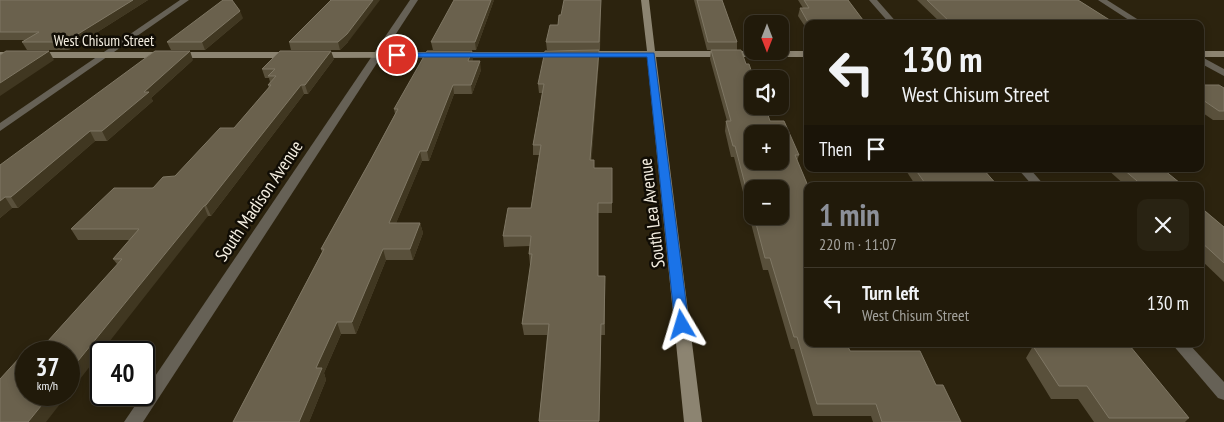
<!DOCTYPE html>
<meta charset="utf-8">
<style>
:root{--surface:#211a0a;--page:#292313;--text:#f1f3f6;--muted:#a2a19c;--line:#3e382b;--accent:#8c9099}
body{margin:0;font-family:"PT Sans Narrow",sans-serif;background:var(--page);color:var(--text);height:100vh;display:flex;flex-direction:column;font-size:19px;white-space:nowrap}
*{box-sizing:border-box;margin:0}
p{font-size:16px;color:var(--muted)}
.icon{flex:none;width:28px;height:28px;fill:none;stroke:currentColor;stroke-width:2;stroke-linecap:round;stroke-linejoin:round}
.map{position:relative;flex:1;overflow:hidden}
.details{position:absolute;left:804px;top:182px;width:400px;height:165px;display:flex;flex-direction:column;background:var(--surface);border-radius:10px;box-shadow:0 2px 8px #0003,0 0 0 1px var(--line)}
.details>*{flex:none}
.guide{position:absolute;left:804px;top:20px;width:400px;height:152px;border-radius:10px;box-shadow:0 2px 8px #0003,0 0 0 1px var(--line);background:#211a0a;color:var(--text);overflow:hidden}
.needle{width:32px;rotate:180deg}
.controls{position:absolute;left:744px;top:15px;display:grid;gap:10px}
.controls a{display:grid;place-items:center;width:45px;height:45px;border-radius:10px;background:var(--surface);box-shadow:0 2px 8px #0003,0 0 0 1px var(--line);font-size:25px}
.speed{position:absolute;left:15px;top:341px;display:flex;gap:10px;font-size:25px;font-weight:700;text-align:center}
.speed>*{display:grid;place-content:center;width:65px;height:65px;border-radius:50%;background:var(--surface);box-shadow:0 2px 8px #0003,0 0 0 1px var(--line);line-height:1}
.speed small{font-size:12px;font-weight:400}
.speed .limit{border:2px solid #111;border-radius:8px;background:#fff;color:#111}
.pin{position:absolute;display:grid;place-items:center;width:42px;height:42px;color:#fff;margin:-21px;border:2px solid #fff;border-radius:50%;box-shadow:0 1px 5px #0007}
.me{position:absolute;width:55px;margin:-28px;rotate:353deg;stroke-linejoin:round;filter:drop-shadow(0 0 4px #0008)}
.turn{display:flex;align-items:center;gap:18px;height:105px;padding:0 15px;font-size:22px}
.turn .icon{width:65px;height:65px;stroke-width:2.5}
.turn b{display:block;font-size:35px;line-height:42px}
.then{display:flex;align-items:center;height:48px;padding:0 15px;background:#0003;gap:10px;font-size:19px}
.round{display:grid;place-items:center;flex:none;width:52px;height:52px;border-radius:10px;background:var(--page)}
.overview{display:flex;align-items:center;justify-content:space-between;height:85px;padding:0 15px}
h1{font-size:30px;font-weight:700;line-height:38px;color:var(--accent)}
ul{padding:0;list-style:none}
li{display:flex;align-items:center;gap:15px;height:70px;padding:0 15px;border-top:1px solid var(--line)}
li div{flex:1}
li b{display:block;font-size:19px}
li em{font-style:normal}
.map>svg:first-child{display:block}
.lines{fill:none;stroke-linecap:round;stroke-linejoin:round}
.street{fill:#666156;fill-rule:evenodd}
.secondary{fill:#8c8471;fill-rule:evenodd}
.wall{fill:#59503b;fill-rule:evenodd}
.shaded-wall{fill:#403721}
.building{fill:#6a614d;stroke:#7f7764;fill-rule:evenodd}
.route{fill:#1a73e8;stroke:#114b97}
.labels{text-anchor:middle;stroke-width:5;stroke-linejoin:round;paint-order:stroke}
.far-street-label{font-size:15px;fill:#f5efe2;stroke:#110d05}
.street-label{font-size:18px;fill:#f5efe2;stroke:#110d05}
</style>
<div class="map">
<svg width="1224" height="422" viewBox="0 0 1224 422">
<rect width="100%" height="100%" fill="#2c230e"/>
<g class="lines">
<g class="street">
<path d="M180,0H189L0,131V123Z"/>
<path d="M410,0H418L143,422H124Z"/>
<path d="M869,0H877L898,24H890Z"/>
<path d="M1098,0H1107L1145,24H1135Z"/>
<path d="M1200,56L1224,69V76L1200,63Z"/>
<path d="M1018,169H1030L1045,186H1033Z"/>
<path d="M1172,344H1189L1224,382V400L1218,398Z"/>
</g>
<g class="secondary">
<path d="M641,0H649L655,51H808V57H656L702,422H684L647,57H582L578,54L582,51H647Z"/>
<rect x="1200" y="51" width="24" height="6"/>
<path d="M0,52H292L296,55L292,58H0Z"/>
<path d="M560,52L564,55L563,57L318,58L314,55L318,52Z"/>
</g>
</g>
<g class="wall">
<path d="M0,0H148L69,50H27L22,42L25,40H0Z"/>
<path d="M494,0L476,50H433L431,42Z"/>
<path d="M601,0L600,50H547L546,42L558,25L561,15Z"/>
<path d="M694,0H722L737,42V50L746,64L770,121L799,155L797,161L808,186V344L850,351L936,385L961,422H873L871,416H813L794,349H791L768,270H763L734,157H731L725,131L726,121H727L710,59L711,50H707ZM752,189L780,216H752Z"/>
<path d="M798,0H848L866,24H808V31L798,16L800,8H803Z"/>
<path d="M917,0H1078L1116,24H942Z"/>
<path d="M243,18L205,50H171L167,42Z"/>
<path d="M289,42H348L340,50H291Z"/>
<path d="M334,59L308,94H304L211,216H208L117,264L113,259L130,240H78L71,229L175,176L234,128L269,88L268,85L270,82L269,78H265L262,69Z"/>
<path d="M473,59L472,61L481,70L472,94H454L429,161H422L396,223H420L423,233L413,260H386L356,334H341L324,373L326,380L309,422H233L322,252L321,249L369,163L395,114L394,109Z"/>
<path d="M599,59L591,160H594V168L612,203V213H598V276L605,287V335H601L599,422H539L547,335H524L522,324L531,265H530L529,254L530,246L504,247L503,236L531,208L539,155H533V145L542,93H539L538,84Z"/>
<path d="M193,60L151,98L153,101L107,141H95L18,208H12L0,218V165Z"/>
<path d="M1200,85L1224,88V120H1213L1200,111Z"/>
<path d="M905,169H983L998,186H916Z"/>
<path d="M1107,169H1166L1168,170L1166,172L1180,183L1178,186H1126Z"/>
<path d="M1200,206L1224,227V282L1200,259Z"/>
<path d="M1048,344H1125L1189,418L1185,422H1094L1078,399H1051L1026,358L1033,346H1049Z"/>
</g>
<g class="shaded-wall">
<path d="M133,0H148L69,50L65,42Z"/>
<path d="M373,0H380L348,42L340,50L338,42Z"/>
<path d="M491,0H494L476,50L475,42Z"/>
<path d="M240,11L243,18L205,50L202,42Z"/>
<path d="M599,50V59L591,170L590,160Z"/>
<path d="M49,51L54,60L0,96V83Z"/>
<path d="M190,51L193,60L151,98L153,101L107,141L102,131L144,92Z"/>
<path d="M331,51L334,59L308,94L305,85Z"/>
<path d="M472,51L473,59L469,70L468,61Z"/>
<path d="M480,61L481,70L472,94L471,85Z"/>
<path d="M301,85L304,94L211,216L206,205Z"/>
<path d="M453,85L454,94L429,161L427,151Z"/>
<path d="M90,131L95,141L18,208L11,197Z"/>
<path d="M420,151L422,161L392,233L389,223Z"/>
<path d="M5,197L12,208L0,218V201Z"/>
<path d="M204,206L208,216L69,393V372Z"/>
<path d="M420,223L423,233L413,260L410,249Z"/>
<path d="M383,249L386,260L356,334L352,322Z"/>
<path d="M337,322L341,334L324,373L326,380L309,422H299L316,368Z"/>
<path d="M50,395H67L46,422H28Z"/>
</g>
<g class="building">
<path d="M0,0H133L65,42H22L39,32H0Z"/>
<path d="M223,0H232L240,11L202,42H167Z"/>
<path d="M331,0H373L347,34L338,42H289Z"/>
<path d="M454,0H491L475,42H431Z"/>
<path d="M564,0H601L599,42H546L550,25H558L559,15H561Z"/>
<path d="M697,0H722L737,42H708Z"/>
<path d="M804,0H848L866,24H809L800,8H809Z"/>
<path d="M927,0H1078L1116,24H1059L1057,22H987L989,24H952Z"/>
<path d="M599,50L590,160H594V168H612V203H598V276H605L604,324H601L599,421H539L549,324H522L532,254H529L531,236H503L508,208H531L541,145H533L544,84H538L545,51Z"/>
<path d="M711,50H741L746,64H749L754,79H752V106H765L770,121H784L799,155H795L808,186V226H807L808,228V344H847L850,351H920L936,385H943L961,422H882L876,404H817L797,337H794L770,258H765L754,216H780V189H752V211L735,146H733L726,121H731ZM752,134H780V161H752Z"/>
<path d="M6,51H49L0,83V55Z"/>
<path d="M155,51H190L144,92H149L102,131H90L11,197H5L0,201V165Z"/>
<path d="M280,51H331L305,85H301L206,205L204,206L69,372V352H38L122,259H113L139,229H71L114,188H153L163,177L175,176L220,128H234L271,85H268L276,76H268L275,69H262Z"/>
<path d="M427,51H472L468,61H480L471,85H453L427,151H420L389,223H420L410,249H383L352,322H337L316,368H322L299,422H233L324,249H321L369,163L398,109H394Z"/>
<path d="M1200,85H1219L1224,88V111H1219L1200,98Z"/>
<path d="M915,169H983L998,186H927Z"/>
<path d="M1123,169H1166L1168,170H1164L1180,183H1173L1176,186H1143Z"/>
<path d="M1200,207L1224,227V263L1200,241Z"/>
<path d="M1064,344H1125L1126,346H1130L1189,418H1109L1087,386H1059L1033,346H1065Z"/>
<path d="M21,356H26V395H50L28,422H0V379Z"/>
</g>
<path class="route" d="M394,53H654L689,325L687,329L682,330L677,329L675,325L647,57H394Z"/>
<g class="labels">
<g class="far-street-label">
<text x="104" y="46">West Chisum Street</text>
</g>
<g class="street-label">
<text transform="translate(259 201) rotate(-56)" y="6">South Madison Avenue</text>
<text transform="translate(652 213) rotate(-97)" y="6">South Lea Avenue</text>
</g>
</g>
</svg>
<div class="controls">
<a><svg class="needle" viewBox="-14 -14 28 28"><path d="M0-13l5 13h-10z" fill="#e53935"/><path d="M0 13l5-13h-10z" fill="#a2a19c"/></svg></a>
<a><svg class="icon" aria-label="sound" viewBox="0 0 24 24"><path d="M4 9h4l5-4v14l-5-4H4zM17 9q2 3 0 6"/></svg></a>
<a>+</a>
<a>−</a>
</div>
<div class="speed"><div>37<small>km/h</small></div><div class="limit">40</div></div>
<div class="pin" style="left:397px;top:55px;background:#d93025"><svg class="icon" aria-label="arrive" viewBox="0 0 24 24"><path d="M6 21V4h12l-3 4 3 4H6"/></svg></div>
<svg class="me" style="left:682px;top:325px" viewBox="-20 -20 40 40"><path d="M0-17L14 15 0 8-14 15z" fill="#1a73e8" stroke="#fff" stroke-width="4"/></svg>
<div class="guide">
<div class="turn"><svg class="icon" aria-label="left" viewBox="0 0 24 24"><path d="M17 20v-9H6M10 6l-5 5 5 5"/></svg><div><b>130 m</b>West Chisum Street</div></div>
<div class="then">Then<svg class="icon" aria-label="arrive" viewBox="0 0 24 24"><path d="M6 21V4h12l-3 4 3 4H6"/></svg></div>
</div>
<section class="details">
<div class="overview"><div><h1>1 min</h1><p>220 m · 11:07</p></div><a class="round"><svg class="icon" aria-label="close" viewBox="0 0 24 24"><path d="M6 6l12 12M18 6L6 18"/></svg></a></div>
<ul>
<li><svg class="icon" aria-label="left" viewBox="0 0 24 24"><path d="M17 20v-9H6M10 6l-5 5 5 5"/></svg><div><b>Turn left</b><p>West Chisum Street</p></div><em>130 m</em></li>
</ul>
</section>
</div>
